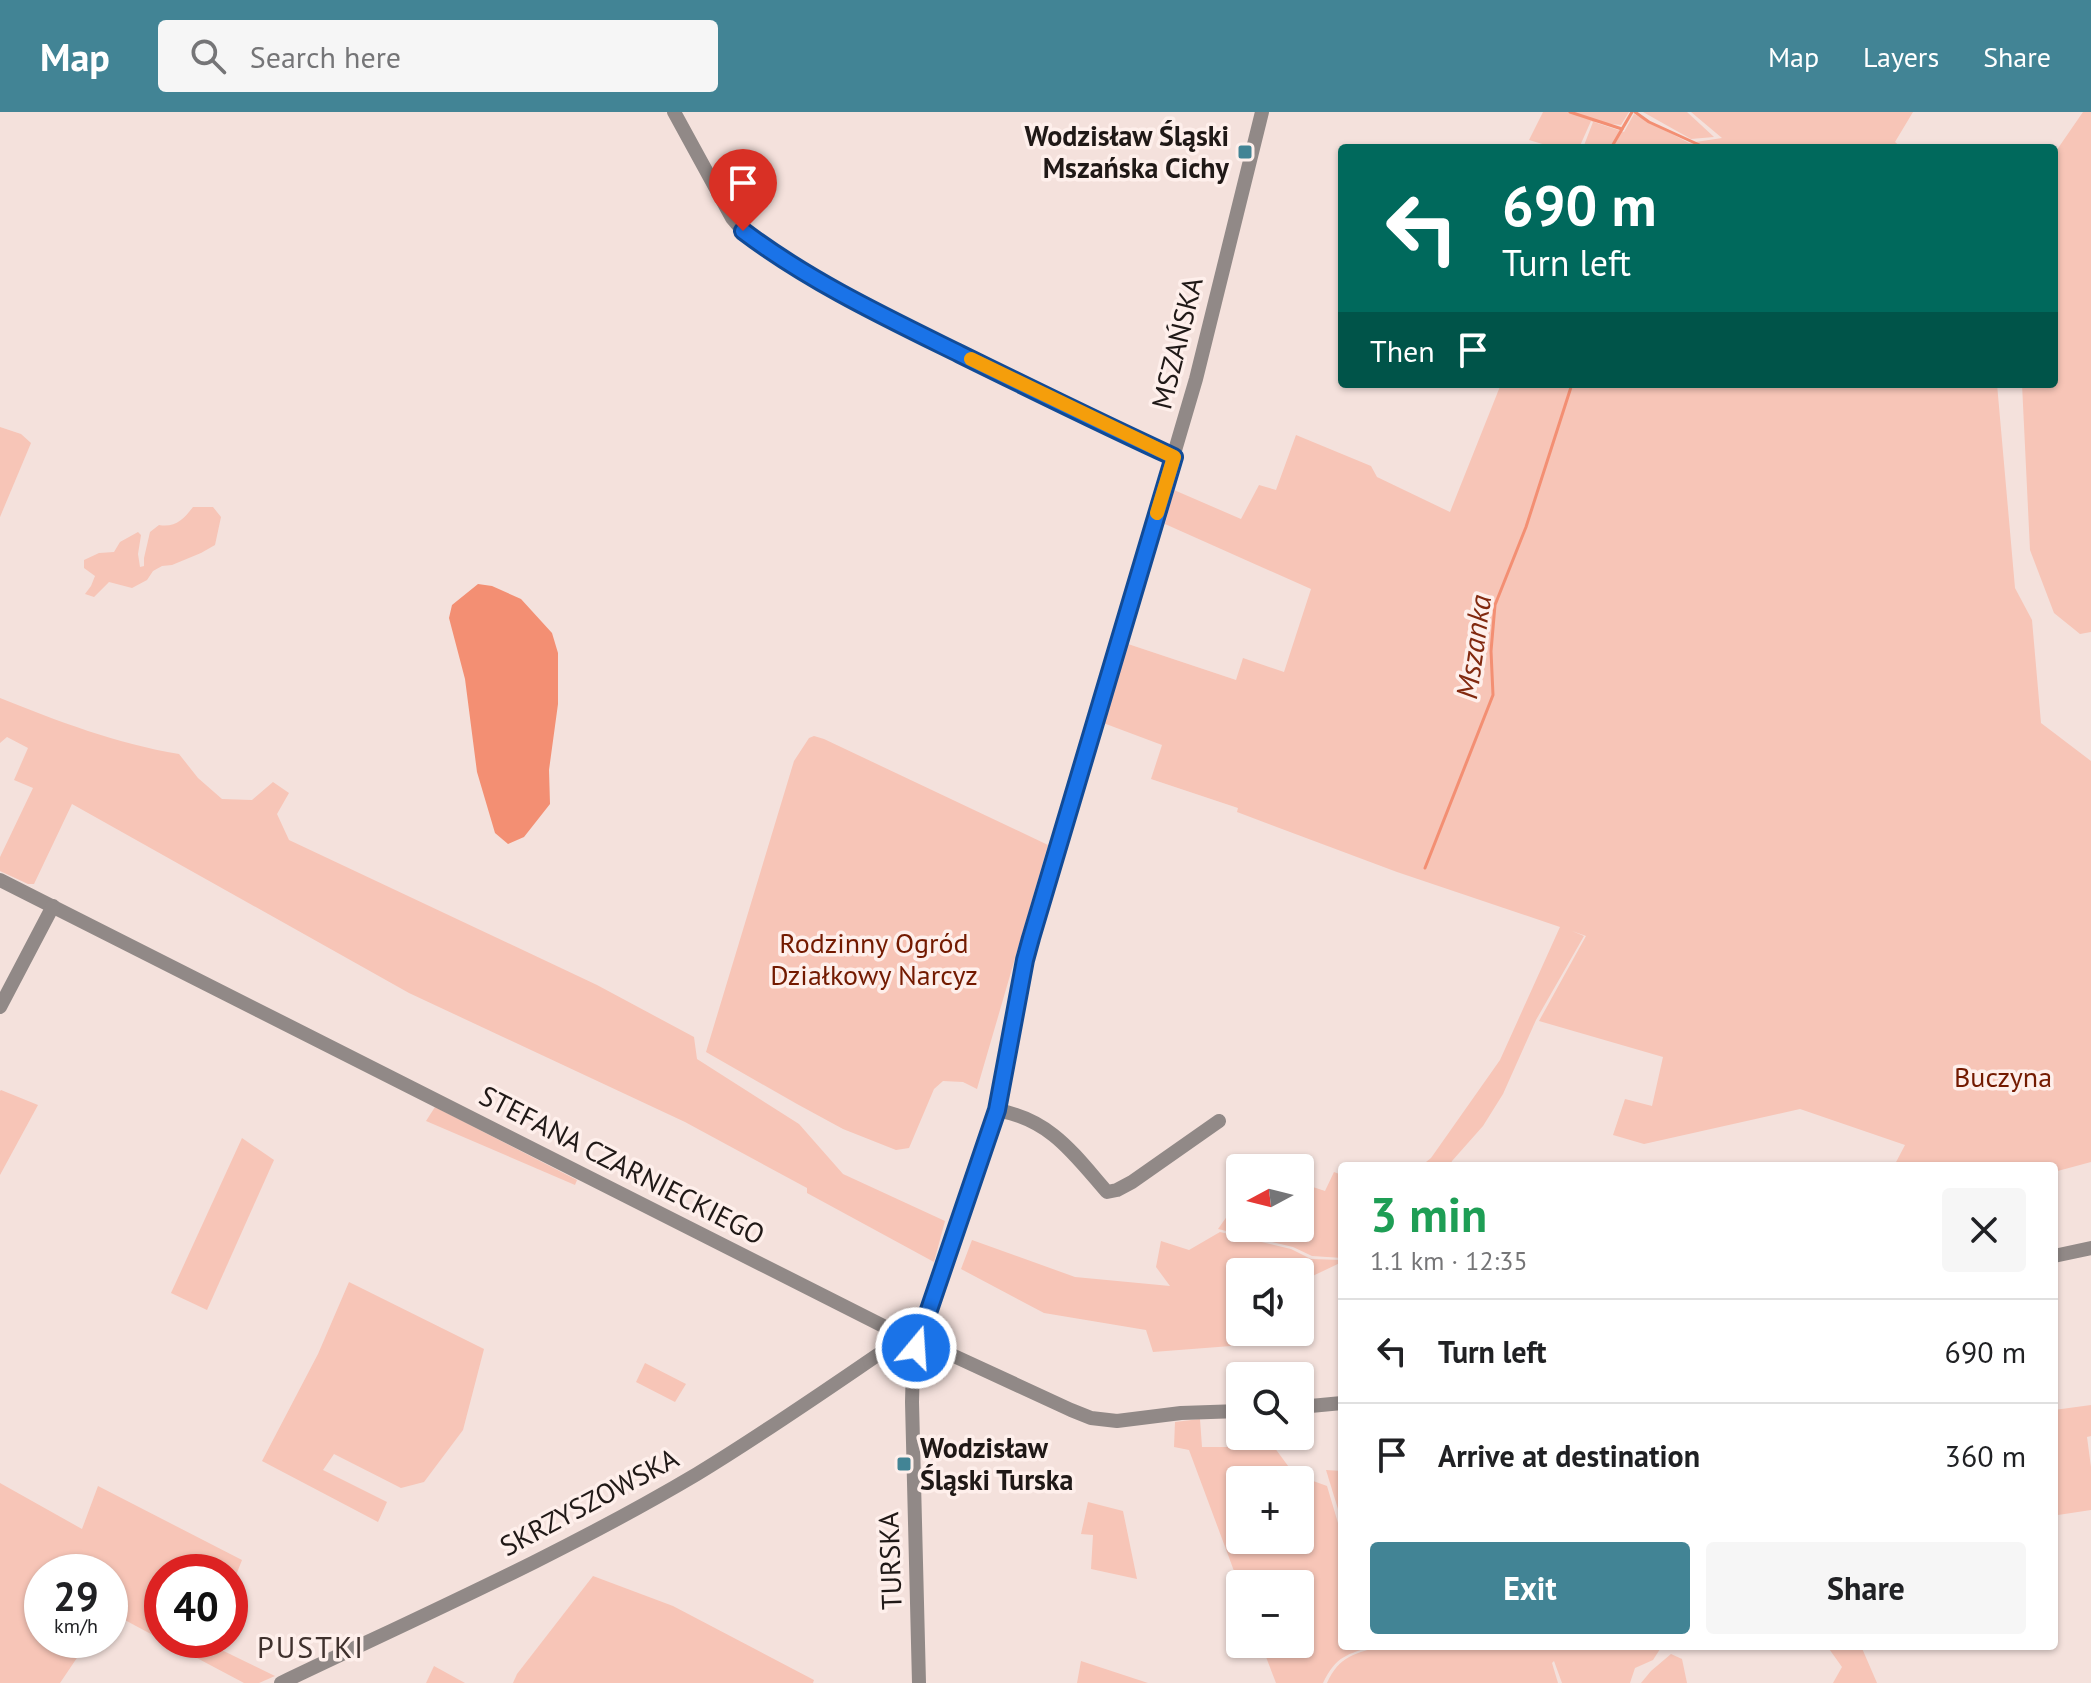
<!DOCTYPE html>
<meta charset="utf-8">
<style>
:root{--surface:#fff;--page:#f6f6f6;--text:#202124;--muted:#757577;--line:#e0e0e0;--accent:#428495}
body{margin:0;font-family:"PT Sans",sans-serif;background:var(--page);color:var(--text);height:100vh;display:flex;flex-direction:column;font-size:30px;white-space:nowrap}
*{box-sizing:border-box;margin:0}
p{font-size:26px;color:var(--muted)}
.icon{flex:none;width:44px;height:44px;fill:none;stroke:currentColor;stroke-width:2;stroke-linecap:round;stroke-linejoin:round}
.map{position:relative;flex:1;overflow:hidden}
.sheet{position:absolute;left:1338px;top:1050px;width:720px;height:488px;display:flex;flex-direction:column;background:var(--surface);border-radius:8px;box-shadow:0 2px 6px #0004}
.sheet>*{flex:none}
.banner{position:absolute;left:1338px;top:32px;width:720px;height:244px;border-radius:8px;box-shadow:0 2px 6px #0004;background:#00695c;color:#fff;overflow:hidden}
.needle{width:52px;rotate:263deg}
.tools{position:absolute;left:1226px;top:1042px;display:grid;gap:16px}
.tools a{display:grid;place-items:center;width:88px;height:88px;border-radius:8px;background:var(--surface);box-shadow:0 2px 6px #0004;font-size:40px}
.speed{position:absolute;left:24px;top:1442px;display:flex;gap:16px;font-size:40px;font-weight:700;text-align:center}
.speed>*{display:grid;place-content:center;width:104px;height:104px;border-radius:50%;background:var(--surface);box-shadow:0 2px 6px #0004;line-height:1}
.speed small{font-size:20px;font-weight:400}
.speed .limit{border:12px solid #d22;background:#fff;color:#111}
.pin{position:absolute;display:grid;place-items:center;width:68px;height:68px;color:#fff;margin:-82px -34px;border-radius:50% 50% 50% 0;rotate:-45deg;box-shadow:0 0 8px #0007}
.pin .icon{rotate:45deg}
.me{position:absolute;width:88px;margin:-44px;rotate:18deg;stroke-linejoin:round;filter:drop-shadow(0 0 6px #0008)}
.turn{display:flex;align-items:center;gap:28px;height:168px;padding:0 32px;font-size:36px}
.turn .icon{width:104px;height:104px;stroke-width:2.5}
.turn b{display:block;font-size:56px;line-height:68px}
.then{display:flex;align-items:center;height:76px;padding:0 32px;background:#0003;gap:16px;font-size:30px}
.round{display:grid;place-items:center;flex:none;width:84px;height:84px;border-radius:8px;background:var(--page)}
.head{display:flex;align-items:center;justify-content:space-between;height:136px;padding:0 32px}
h1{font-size:48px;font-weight:800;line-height:60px;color:#1e9e55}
.cta{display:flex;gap:16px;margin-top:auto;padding:16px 32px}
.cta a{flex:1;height:92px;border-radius:8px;background:var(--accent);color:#fff;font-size:32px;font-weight:800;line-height:92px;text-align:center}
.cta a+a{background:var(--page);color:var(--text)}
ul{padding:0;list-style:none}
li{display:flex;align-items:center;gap:24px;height:104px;padding:0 32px;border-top:2px solid var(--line)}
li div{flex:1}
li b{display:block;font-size:30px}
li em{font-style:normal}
header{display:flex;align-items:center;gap:48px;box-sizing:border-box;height:112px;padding:0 40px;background:var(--accent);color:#fff}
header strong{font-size:38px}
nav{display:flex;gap:44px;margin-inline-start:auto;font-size:28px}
.search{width:560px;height:72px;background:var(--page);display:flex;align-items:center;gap:20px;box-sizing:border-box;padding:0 28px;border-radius:8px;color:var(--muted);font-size:30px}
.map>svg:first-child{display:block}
.green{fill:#f7c5b7;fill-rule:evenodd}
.water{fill:#f38f73}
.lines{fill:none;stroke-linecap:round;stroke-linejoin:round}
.stream{stroke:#f38f73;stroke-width:3}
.minor{stroke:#918987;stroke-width:14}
.route-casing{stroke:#114b97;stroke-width:20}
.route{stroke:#1a73e8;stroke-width:14}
.slow{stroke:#f59e0b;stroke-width:14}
.poi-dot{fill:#428495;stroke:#feefeb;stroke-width:3}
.labels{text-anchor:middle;stroke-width:7;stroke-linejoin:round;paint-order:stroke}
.poi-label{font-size:28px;font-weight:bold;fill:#201917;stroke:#feefeb;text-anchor:end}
.street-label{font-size:28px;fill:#201917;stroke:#feefeb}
.park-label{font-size:28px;fill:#731a00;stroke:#feefeb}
.water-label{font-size:30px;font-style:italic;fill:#82290f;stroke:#feefeb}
.neighbourhood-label{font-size:30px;letter-spacing:2px;fill:#3f312d;stroke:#feefeb}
</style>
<header>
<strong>Map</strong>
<div class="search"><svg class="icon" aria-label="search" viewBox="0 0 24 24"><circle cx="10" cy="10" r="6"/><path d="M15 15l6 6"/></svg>Search here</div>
<nav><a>Map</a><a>Layers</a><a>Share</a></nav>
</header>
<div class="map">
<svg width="2091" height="1571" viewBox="0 0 2091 1571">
<rect width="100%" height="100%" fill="#f4e1dc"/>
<g class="green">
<path d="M1543,0H1629L1621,13L1594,10L1624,20L1634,2L1689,31L1722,26L1691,0H1913L1895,30L1902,36H1583L1593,10L1591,9L1579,36H1556L1529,28Z"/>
<path d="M1643,0H1687L1714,25L1691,27Z"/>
<path d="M2083,0H2091V520L2080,522L2054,501L2030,438L2022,272H2054V42Z"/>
<path d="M1501,272H1997L2015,476L2032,508L2041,611L2091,649V1050L2054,1060V1054H1894L1905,1033L1800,997L1644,1032L1613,1023L1625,987L1652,994L1663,945L1539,909L1586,824L1572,819L1584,824L1536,908L1503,982L1483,1014L1452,1049L1450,1054H1421L1431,1046L1500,948L1560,815L1397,760L1237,700L1238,696L1151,667L1162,633L1098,609L1125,531L1236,568L1243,546L1284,560L1311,477L1165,412L1174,378L1241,407L1259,373L1276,378L1296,323L1371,354L1377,365L1450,400Z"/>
<path d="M0,315L21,322L31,331L0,405Z"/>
<path d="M193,395H213L221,405L215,433L201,441L172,453L162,454L153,459L147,468L132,476L109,470L94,485L85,482L91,474L95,464L84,456V448L99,441L114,440L120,430L138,420L141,423L138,442L140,455L144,454V446L150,420L159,413C175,416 184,407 193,395Z"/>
<path d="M0,586C57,609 118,632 179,642L198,666L222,687L252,688L273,670L289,681L277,702L289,728L597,873L694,925L697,947L799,1012L843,1062L945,1109L934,1150L807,1081V1076L685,1010L409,881L72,692L34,772H28L0,759V745L33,676L14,668L28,636L7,625L0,631Z"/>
<path d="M814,624L824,627L1048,733L977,977L963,970L943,969L934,977L909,1036L896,1038L843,1017L797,992L706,940L794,649L809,626Z"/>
<path d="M1,978L38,993L0,1063V979Z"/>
<path d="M435,995L577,1068L575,1073L426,1009Z"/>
<path d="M242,1026L274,1048L207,1198L171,1181Z"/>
<path d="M1334,1060L1342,1063V1146L1312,1144L1293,1135L1218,1117L1240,1086V1116H1300V1083L1310,1074L1325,1079Z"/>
<path d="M1220,1120L1291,1137L1311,1147L1342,1148V1150L1300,1170V1160H1240V1220H1276L1270,1231L1153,1240L1146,1218L1044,1201L961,1157L972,1128L1075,1165L1170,1174L1156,1155L1161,1129L1189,1138Z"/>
<path d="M349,1170L484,1237L463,1318L424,1370L401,1376L334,1342L323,1358L387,1390L378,1410L262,1349L318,1242Z"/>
<path d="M645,1251L686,1272L675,1290L636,1270Z"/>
<path d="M2091,1293V1324L2087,1325L2091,1355V1398L2058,1403L2054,1379V1298Z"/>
<path d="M1240,1306V1324H1266L1294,1362L1327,1374L1338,1411L1342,1415V1534H1375C1347,1542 1336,1544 1323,1571H1276L1261,1532H1300V1472H1240V1475L1189,1338L1174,1335L1175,1310L1200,1307L1202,1335H1233L1231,1307ZM1240,1368H1300V1428H1240Z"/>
<path d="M1326,1358L1342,1359V1410Z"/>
<path d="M0,1371L82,1417L98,1374L242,1448L231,1476L230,1460H162V1528L110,1500V1460H42V1528H89L60,1571H0Z"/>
<path d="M1088,1390L1123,1399L1137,1467L1091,1457L1093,1423L1081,1422Z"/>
<path d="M593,1464L673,1494L814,1568L813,1571H513L517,1562Z"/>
<path d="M163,1528H201L275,1564L259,1571H244Z"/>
<path d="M1382,1534H1662L1653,1548L1635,1556L1630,1571H1562L1554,1549L1552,1551L1558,1571H1327C1339,1544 1356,1541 1382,1534Z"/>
<path d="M1827,1534H1861L1877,1571H1833L1842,1555Z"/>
<path d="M1671,1542L1682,1547L1687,1571H1641L1651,1559Z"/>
<path d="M1081,1549L1148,1571H1077Z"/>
<path d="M434,1554L465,1571H426Z"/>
</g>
<path class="water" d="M478,472L492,474L521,487L552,521L558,541V592L549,658L550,692L524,725L508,732L495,721L477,660L465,567L449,506L452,493Z"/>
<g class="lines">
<g class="stream">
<path d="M1570,0L1622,17"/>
<path d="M1635,0L1649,10L1706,36"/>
<path d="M1611,36L1632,0"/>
<path d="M1425,756L1493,583L1491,539L1495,493L1526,415L1572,272"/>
</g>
<g class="minor">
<path d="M674,0L732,106L743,119L773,142L841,182L1120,321L1174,345"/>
<path d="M0,768L913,1229L928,1232L1071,1298L1091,1306L1117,1309L1181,1301L1240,1299"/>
<path d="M0,895L53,794"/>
<path d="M997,998C1051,1008 1073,1041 1107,1080L1117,1078L1132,1070L1219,1009"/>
<path d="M2054,1144L2091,1136"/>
<path d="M1300,1295L1342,1291"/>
<path d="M281,1571C421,1504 564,1441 697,1362C768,1319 836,1271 904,1225"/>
<path d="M919,1571L912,1290L913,1251L916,1236L997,998L1025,848L1196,267L1262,0"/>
</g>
</g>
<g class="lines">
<g class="route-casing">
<path id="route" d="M743,119C809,169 885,205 960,242C1031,277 1102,312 1174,345L1031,826L1025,848L997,998L916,1236"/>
</g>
<use href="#route" class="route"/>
<path class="slow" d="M971,247L1174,345L1157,401"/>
</g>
<g class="poi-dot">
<rect x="1237" y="32" width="16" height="16" rx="4"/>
<rect x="896" y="1344" width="16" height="16" rx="4"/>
</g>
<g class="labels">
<g class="poi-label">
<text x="1229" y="34">Wodzisław Śląski<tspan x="1229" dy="32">Mszańska Cichy</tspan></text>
<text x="920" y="1346" text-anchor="start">Wodzisław<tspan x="920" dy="32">Śląski Turska</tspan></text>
</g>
<g class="street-label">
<text transform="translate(1177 231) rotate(-76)" y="10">MSZAŃSKA</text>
<text transform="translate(622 1053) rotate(27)" y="10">STEFANA CZARNIECKIEGO</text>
<text transform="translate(589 1390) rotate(-28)" y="10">SKRZYSZOWSKA</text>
<text transform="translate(890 1449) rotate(-92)" y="10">TURSKA</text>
</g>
<g class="park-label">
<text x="874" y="841">Rodzinny Ogród<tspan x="874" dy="32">Działkowy Narcyz</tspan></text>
<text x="2003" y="975">Buczyna</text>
</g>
<g class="water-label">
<text transform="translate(1474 535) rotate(-82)" y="10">Mszanka</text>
</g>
<g class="neighbourhood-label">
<text x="311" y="1546">PUSTKI</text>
</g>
</g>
</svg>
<div class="tools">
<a><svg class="needle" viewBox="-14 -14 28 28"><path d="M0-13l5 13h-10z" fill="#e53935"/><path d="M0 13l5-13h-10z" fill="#757577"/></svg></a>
<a><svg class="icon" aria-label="sound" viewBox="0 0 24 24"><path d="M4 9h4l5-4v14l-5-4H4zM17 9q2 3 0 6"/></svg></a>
<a><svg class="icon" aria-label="search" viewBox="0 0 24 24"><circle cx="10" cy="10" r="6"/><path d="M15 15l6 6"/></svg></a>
<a>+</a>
<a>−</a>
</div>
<div class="speed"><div>29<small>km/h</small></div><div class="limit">40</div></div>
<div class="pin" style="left:743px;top:119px;background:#d93025"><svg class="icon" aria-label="arrive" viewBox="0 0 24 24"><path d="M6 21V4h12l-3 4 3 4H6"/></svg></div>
<svg class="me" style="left:916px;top:1236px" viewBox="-20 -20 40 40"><circle r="17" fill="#1a73e8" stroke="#fff" stroke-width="3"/><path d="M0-11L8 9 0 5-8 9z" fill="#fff"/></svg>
<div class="banner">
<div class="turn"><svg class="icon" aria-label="left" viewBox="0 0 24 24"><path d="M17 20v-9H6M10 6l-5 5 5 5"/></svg><div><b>690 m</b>Turn left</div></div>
<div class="then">Then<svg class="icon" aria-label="arrive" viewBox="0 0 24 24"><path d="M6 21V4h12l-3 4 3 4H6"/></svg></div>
</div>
<section class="sheet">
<div class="head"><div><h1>3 min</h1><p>1.1 km · 12:35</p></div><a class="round"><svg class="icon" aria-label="close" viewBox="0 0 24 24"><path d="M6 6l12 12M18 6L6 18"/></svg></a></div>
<ul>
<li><svg class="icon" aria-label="left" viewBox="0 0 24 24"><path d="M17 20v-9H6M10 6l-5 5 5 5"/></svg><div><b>Turn left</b></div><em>690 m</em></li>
<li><svg class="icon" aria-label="arrive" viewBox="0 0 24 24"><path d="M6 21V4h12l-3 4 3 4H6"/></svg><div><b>Arrive at destination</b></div><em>360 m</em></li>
</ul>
<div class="cta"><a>Exit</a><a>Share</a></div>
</section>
</div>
